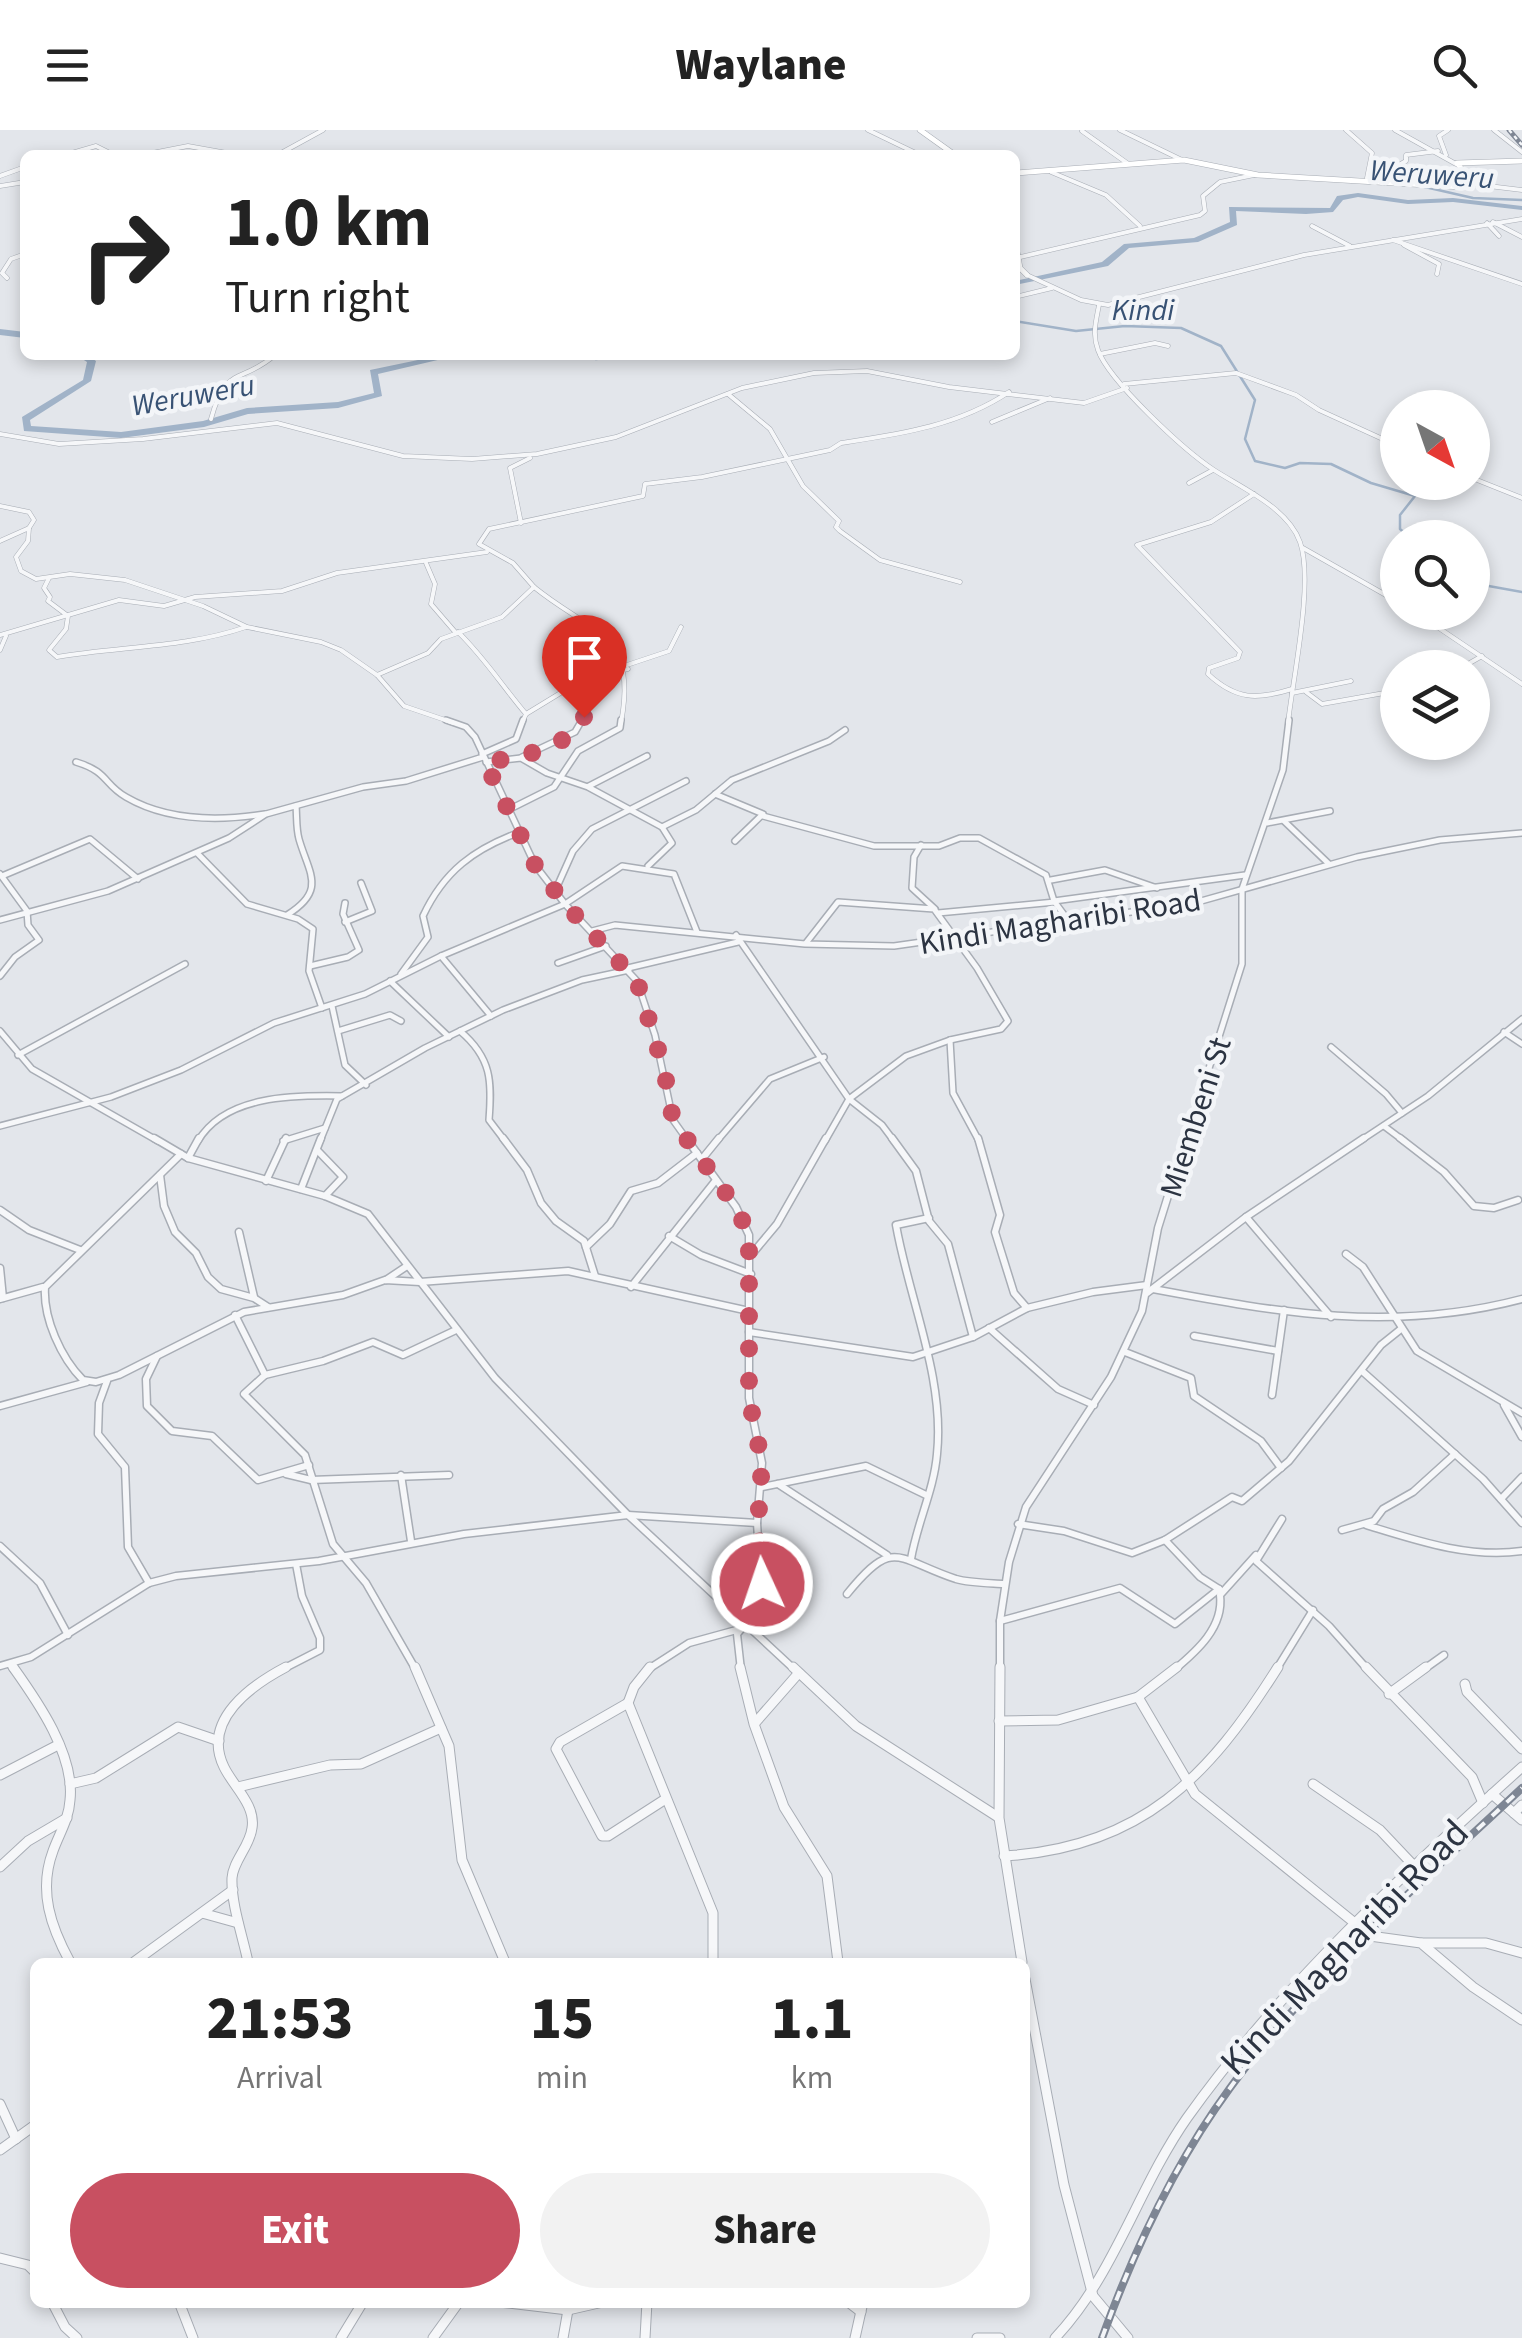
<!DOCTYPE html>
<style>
:root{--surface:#fff;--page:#f2f2f2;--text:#222;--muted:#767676;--accent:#c85061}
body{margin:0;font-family:"Source Sans 3",sans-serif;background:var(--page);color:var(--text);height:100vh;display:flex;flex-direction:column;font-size:38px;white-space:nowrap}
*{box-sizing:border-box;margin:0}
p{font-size:32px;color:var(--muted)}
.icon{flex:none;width:55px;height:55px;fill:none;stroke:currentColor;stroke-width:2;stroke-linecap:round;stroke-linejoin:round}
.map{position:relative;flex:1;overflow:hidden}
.details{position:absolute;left:30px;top:1828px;width:1000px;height:350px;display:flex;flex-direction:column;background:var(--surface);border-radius:15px;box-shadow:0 5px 15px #0003}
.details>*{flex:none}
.banner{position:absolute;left:20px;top:20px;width:1000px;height:210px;border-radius:15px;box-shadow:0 5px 15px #0003;background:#fff;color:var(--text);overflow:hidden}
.needle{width:65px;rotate:140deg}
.fabs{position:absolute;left:1380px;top:260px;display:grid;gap:20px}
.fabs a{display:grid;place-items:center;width:110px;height:110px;border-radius:50%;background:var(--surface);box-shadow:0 5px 15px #0003;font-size:50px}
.pin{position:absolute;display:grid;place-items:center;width:85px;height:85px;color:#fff;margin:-102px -42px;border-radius:50% 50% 50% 0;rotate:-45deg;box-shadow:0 0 10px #0007}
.pin .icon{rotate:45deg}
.me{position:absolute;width:110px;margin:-55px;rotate:357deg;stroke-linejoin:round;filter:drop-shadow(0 0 8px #0008)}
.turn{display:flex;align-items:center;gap:35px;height:210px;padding:0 40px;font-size:45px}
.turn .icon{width:130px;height:130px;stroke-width:2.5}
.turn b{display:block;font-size:70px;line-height:85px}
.eta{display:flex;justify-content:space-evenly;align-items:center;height:170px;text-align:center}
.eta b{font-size:60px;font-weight:800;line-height:70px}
.primary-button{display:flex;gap:20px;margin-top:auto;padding:20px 40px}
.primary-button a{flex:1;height:115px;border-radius:60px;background:var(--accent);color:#fff;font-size:40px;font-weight:800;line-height:115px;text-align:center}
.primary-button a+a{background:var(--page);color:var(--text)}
header{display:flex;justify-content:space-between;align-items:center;height:130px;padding:0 40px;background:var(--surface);font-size:45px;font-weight:800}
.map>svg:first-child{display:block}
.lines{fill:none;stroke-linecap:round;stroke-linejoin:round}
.stream{stroke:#a1b3c8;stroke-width:2.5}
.river{fill:#a1b3c8;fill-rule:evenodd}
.street-far3-casing{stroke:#a8adb5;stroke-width:5}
.street-far2-casing{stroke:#a8adb5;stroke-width:8}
.street-far1-casing{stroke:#a8adb5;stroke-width:9}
.street-casing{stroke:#a8adb5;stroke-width:11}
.secondary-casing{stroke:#a8adb5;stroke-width:6}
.street-far3{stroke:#f6f7f9;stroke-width:4}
.street-far2{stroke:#f6f7f9;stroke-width:5}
.street-far1{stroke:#f6f7f9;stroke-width:6}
.street{stroke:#f6f7f9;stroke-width:9}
.secondary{stroke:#fff;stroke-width:5}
.rail-far1-casing{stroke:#7e8694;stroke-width:5}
.rail-casing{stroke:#7e8694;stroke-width:8}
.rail-far1{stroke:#f3f5f8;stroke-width:2.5;stroke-dasharray:4;stroke-linecap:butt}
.rail{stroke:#f3f5f8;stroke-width:4;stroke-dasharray:10;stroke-linecap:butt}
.route{stroke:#c85061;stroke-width:18;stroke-dasharray:0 32.4}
.labels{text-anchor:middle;stroke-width:9;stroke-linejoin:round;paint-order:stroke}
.far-water-label{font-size:30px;font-style:italic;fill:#385274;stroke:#f3f5f8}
.street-label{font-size:32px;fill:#2c3442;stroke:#f3f5f8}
.near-street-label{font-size:38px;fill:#2c3442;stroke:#f3f5f8}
</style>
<header><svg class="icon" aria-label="menu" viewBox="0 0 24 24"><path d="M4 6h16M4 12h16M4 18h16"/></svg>Waylane<svg class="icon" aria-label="search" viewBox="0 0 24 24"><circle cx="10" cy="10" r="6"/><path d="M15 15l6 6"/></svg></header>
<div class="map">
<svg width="1522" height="2208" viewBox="0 0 1522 2208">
<rect width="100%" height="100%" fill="#e3e6eb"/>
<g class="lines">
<g class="stream">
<path d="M1425,57L1473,68L1522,70"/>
<path d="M1015,191L1076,201L1125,196L1181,198L1221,216L1255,270L1245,309L1255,331L1285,338L1300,333L1331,334L1371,353L1415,366L1400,385V399L1410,408"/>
<path d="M574,225L596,229L629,225"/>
<path d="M1472,453L1522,462"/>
</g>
<g class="river">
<path d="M1358,63L1408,70L1453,68L1522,76V80L1453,72L1408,74L1358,67L1343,70L1333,82L1306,84L1236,81L1237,95L1198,112L1129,118L1108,136L1015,155V151L1102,132L1124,114L1194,108L1230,92L1229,77L1330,78L1337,66Z"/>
<path d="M0,199L25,202V208L0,205Z"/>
<path d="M76,225H87L96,231L91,251L30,290L31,296L121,302L203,291L247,278L338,272L374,263L370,240L442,225H459L378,244L382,266L338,278L248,284L204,297L121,308L24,301L22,287L83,250L87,232Z"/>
</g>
<g class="street-far3-casing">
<g id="street-far3">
<path d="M868,0L920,25"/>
<path d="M1120,0L1182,30"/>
<path d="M1346,0L1372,23L1367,48"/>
<path d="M1395,0L1456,34"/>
<path d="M1494,0L1522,22"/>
<path d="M1082,1L1127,33"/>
<path d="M65,25L96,16L114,25"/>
<path d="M142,25L188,16L238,25"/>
<path d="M256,25L281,23L323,0"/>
<path d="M1446,25L1439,6L1448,0"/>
<path d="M1051,42L1106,65L1140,96"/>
<path d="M0,46L25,37"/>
<path d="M1374,49L1406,31V25L1438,21"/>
<path d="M1472,54L1522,60"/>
<path d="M0,56L25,52"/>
<path d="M1493,92L1522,107"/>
<path d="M1487,93L1499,106"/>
<path d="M1312,96L1350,116"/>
<path d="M1393,110L1522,154"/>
<path d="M1404,115L1439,134L1437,144"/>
<path d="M1016,128L1200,85L1205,81L1203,66L1220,52L1254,45"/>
<path d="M1027,145L1081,170L1108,175L1304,125L1522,89"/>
<path d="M7,148L2,143L11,129L25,124"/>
<path d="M1015,167L1052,158"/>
<path d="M1099,175C1096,191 1092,204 1098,220C1109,251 1185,321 1214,340C1242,358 1288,378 1300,412C1314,452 1293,547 1288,593"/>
<path d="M1100,224L1155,213L1168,216"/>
<path d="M1124,254L1236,243L1296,265L1319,280L1398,316"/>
<path d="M728,264L770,299L803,356L839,391L836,397L840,401L880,430L960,452"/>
<path d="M211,289C226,234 240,255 275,225"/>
<path d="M992,292L1050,268"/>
<path d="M0,304L59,314L143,309L277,293L403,326L472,329L537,324L616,307L742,258L814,243L867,241L949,257L1084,273L1127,258"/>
<path d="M1472,348L1522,368"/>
<path d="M1189,353L1213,340"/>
<path d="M1254,364L1211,392L1137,415L1240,522L1238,528L1209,538L1208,544C1236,570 1257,570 1292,559"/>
<path d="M0,376L29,382L34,390L29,398L0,411"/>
<path d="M521,393L510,338L530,328"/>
<path d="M29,398L28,411L16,427L21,441L36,449L70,444L125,450L203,476L247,497L321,512L341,520L377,545L404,576L454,593"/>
<path d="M1303,418L1398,472"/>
<path d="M426,433L435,454L431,474L456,503"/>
<path d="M49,448L44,458L50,467L48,471L68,486L66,499L49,520L57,527C120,516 185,518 246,497"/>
<path d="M534,457C593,505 638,502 621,593"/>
<path d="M1415,482L1522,554"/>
<path d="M458,502C484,527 503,557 526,584L522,593"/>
<path d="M0,505L119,470L164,476L195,467L282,461L337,443L487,422"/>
<path d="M0,520L6,506"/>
<path d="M627,535L669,521L681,497"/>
<path d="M1461,538L1482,526"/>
<path d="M377,545L428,523L441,509L502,487L534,457L513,433L479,414L489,399L643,366L645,354L702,347L830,320L841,313C900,304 958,296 1009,262"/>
<path d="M1306,562L1322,574L1390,562L1398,565"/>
<path d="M1292,563L1351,551"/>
<path d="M526,584L585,548L628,539"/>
<path d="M580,593L584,587"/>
</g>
</g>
<g class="street-far2-casing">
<g id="street-far2">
<path d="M446,590L466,597L475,607L535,735L565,774L637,851L655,905L673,990L688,1011"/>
<path d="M482,624L516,609L523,590"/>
<path d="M522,627L575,602L582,590"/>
<path d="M76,632C109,642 103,654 126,667C167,691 220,691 265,684"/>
<path d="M486,632L521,628L547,643L588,657L662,697L672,713L648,736"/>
<path d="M589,656L647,626"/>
<path d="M715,664L763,684L735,711"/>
<path d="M510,679L554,657L578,621L620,598L621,590"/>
<path d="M763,686L874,716H939L960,708H979L1046,745L1054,771L1068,790"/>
<path d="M1284,691L1329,734"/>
<path d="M1267,693L1330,681"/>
<path d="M662,697L696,680L732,650L829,611L845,600"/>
<path d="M921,715L914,727L912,758L935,779"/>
<path d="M198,724L247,774L298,789L313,799L309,841L322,878"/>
<path d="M0,744L27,781L28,795L39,810L15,827L0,846"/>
<path d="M2,746L90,709L138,749"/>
<path d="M1051,750L1105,740L1157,758"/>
<path d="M556,759L573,721L592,699L686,651"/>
<path d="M1054,771L1245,745"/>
<path d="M938,783L1055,772"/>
<path d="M287,785C327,760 309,744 299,709C296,698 297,687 296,676"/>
<path d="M0,790L108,761L229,708L266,684L363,657L406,651L483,627"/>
<path d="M345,792L372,781L361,753"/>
<path d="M592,801L615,795L805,814L894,816L1194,773L1357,727L1440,710L1522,703"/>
<path d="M736,805L849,969L882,995L894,1011"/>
<path d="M806,813L838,772L934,779L977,838L1008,891L1001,899L950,910L906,926L849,969L825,1011"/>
<path d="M441,826L491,886"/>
<path d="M558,833L606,816"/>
<path d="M310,836L348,827L359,820L343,784L345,773"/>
<path d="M628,838L738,812"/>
<path d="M401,844L428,807L423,786C444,741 474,719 520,702"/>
<path d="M390,851L449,907"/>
<path d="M332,876L345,935L366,955"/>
<path d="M0,901L32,939L158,1011"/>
<path d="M338,901L390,885L401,891"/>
<path d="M460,901C492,928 492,952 489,990L505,1011"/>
<path d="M1504,902L1522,914"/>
<path d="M950,910L953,963L979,1011"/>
<path d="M1331,917L1386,964L1402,983"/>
<path d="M18,925L185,834"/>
<path d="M0,996L111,967L181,940L274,893L365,864L441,826L565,774L622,736L674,744L697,802"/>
<path d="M1384,996L1404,1011"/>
<path d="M198,1011C225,965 294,965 342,966"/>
<path d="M283,1011L325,998"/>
<path d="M320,1011L337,969L425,918L503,880L582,850L629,840"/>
<path d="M717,1011L770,949L824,927"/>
<path d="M1186,1011L1242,834V759L1283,640L1289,590"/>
<path d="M1360,1011L1428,966L1522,889"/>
</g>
</g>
<g class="street-far1-casing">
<g id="street-far1">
<path d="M154,1008L188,1028L325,1066L368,1084L495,1248L628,1385L795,1540"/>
<path d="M503,1008L527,1040L541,1073L556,1091L584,1111L595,1146"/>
<path d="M686,1008L736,1077L749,1105V1268L762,1333L757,1393L761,1455L752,1497"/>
<path d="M892,1008L916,1041L929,1091L948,1114L973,1207"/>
<path d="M978,1008L1000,1085L995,1102L1014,1163L1027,1178"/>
<path d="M1400,1008L1444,1042L1474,1076L1494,1078L1518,1070"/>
<path d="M317,1020L343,1047L325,1066"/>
<path d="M181,1024L45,1157C43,1188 61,1228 83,1250L96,1252L119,1245L244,1182L343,1165L385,1150L420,1152L568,1141L749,1181"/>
<path d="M188,1028L199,1008"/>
<path d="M702,1029L719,1008"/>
<path d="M160,1045L164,1076L175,1102L196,1123L208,1147L221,1159L254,1168L268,1177"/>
<path d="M266,1051L286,1008"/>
<path d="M301,1059L321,1008"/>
<path d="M0,1080L29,1100L80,1120"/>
<path d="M1246,1087L1331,1187"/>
<path d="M239,1102L254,1167"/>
<path d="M669,1106L701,1125L751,1144"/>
<path d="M586,1117L610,1094L631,1061L658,1053L697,1023"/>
<path d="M752,1124L777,1094L826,1008"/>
<path d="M1346,1124L1363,1137L1417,1221L1522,1283"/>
<path d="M0,1138L3,1168"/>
<path d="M386,1150L407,1136"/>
<path d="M631,1157L716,1050"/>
<path d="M1153,1159C1281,1183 1393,1203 1522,1169"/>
<path d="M1147,1163L1246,1087L1364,1008"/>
<path d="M0,1169L43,1157"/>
<path d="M235,1185L265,1245L244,1264L305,1325L333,1414L366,1453L416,1540"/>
<path d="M989,1198L1058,1259L1094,1275"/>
<path d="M749,1202L913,1227L973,1207L1027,1178L1093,1162L1147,1155"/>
<path d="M1194,1206L1278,1221"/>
<path d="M1125,1222L1191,1248L1194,1266L1261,1311L1281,1338"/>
<path d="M157,1226L146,1249L147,1276L172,1301L212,1306L258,1350L309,1335"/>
<path d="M1362,1241L1483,1349L1522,1393"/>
<path d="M265,1245L323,1231L373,1212L403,1225L456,1200"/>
<path d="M107,1251L99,1273L98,1304L125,1337L128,1417L149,1453"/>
<path d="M1272,1265L1284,1180"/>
<path d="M1504,1275L1522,1307"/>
<path d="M0,1276L87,1252"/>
<path d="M286,1344L311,1350L449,1345"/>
<path d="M401,1345L411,1411"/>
<path d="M778,1354L887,1425"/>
<path d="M762,1357L866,1336L926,1365"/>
<path d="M1501,1369L1522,1347"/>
<path d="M1282,1389L1256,1431L1329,1496L1368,1540"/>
<path d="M1018,1394L1064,1401L1132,1423L1165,1410L1232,1367L1242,1371L1289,1331L1381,1215L1401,1199"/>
<path d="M1366,1395C1415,1410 1470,1429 1522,1421"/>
<path d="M1342,1400L1374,1391L1383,1379L1413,1362L1455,1324"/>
<path d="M1165,1410L1200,1447L1219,1459"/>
<path d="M0,1416L40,1453L68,1505"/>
<path d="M911,1429C917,1393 934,1360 937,1324C945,1248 909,1169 896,1095L929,1088"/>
<path d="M847,1464C894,1406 896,1429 956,1449C970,1453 989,1453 1004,1454"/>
<path d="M1000,1491L1120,1458L1175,1494L1219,1459"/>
<path d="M10,1534L14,1540"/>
<path d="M0,1536L31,1527L149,1453L176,1446L319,1431L464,1404L628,1385L757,1393"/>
<path d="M281,1540L320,1520V1508L302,1466L296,1434"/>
<path d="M647,1540L689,1513L740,1499"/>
<path d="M741,1540L737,1504L747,1492"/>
<path d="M1000,1540V1491L1009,1432L1026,1377L1111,1247L1142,1181L1158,1098L1186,1008"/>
<path d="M1174,1540C1197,1521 1224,1497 1220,1465L1256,1425"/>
<path d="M1276,1540L1313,1480"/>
<path d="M1423,1540L1444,1525"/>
</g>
</g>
<g class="street-casing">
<g id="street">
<path d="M13,1537C38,1572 75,1625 70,1670C69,1689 59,1704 53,1721C38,1761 51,1797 70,1832"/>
<path d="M415,1537L449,1616L462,1730L505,1832"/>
<path d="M650,1537L634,1557L628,1573L713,1783V1832"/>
<path d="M740,1537L754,1594L784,1677L827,1746L838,1832"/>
<path d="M793,1537L856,1596L998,1687"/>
<path d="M1000,1537L999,1688L1022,1832"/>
<path d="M1366,1537L1472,1647L1483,1673"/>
<path d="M1465,1554L1467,1562L1522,1619"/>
<path d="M1389,1564L1426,1537"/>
<path d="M1138,1567L1177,1537"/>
<path d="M628,1573L560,1612L556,1619L602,1706H608L664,1670"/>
<path d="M999,1591L1058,1590L1138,1567L1195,1664L1356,1794"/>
<path d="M755,1593L797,1545"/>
<path d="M0,1645L58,1615"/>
<path d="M70,1654L96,1648L178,1597L219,1611"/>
<path d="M1313,1654L1380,1700L1415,1737"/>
<path d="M238,1657L330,1635L361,1634L441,1598"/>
<path d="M1492,1664L1522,1690"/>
<path d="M1514,1683L1522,1675"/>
<path d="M1004,1726C1141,1718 1209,1647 1278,1537"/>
<path d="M0,1737L28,1711L67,1688"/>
<path d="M202,1783L238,1793"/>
<path d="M1348,1803L1421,1813L1473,1857L1522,1890"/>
<path d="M1422,1813H1486L1522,1823"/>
<path d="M134,1832L233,1760"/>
<path d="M248,1832C243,1807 231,1774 232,1748C233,1731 250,1716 252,1698C256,1675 233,1656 224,1637C201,1590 252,1555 286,1537"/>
<path d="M1025,1849L1064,2055L1093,2166L1128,2208"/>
<path d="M0,1974L16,2009"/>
<path d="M0,2020L35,1995"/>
<path d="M0,2128L28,2135L35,2142"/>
<path d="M52,2172L65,2197L77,2208"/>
<path d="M179,2172L193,2208"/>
<path d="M499,2172L568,2180L603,2172"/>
<path d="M848,2172L861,2182"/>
<path d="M341,2208L363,2172"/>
<path d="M433,2208L459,2172"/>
<path d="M563,2208L568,2180"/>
<path d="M645,2208L647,2172"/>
<path d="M855,2208L863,2172"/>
<path d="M977,2208H1000"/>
<path d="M1055,2208C1114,2146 1138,2058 1187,1988C1281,1856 1402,1745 1522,1637"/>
</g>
</g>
<g class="secondary-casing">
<g id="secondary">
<path d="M920,0L955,25"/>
<path d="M1015,43L1184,30L1258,45L1462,57L1472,53L1457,33L1522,31"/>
<path d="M1015,111L1020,138L1027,145"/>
</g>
</g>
<use href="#street-far3" class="street-far3"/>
<use href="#street-far2" class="street-far2"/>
<use href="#street-far1" class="street-far1"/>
<use href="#street" class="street"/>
<use href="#secondary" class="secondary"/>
<g class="rail-far1-casing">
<path id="rail-far1" d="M1509,0L1522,15"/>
</g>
<g class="rail-casing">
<path id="rail" d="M1102,2208C1134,2120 1174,2034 1230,1958C1312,1845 1421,1753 1522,1658"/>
</g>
<use href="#rail-far1" class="rail-far1"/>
<use href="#rail" class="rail"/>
</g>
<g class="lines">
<path class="route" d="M584,587C569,619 517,628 485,632L535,735L565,774L637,851L664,939L673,990L736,1077L749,1105V1268L762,1333L758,1393L762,1454"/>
</g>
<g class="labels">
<g class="far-water-label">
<text transform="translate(1432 44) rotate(4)" y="10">Weruweru</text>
<text x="1143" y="190">Kindi</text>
<text transform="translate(193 265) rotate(-10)" y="10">Weruweru</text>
</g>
<g class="street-label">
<text transform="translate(1060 791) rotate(-9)" y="11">Kindi Magharibi Road</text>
<text transform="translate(1195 987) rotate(-72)" y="11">Miembeni St</text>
</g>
<g class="near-street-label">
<text transform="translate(1344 1817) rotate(-46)" y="13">Kindi Magharibi Road</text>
</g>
</g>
</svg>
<div class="fabs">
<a><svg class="needle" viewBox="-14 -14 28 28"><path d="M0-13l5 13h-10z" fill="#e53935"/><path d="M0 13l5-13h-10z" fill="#767676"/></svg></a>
<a><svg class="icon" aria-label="search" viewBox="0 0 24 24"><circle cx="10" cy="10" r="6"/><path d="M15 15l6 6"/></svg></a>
<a><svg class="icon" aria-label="layers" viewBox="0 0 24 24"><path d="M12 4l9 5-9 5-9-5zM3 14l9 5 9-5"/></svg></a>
</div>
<div class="pin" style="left:584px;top:587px;background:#d93025"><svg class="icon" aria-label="arrive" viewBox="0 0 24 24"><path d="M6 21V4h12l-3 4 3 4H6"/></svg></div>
<svg class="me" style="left:762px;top:1454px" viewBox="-20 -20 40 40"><circle r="17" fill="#c85061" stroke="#fff" stroke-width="3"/><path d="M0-11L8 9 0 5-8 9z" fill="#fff"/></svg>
<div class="banner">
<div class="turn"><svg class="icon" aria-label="right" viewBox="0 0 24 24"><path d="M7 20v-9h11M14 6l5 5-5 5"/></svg><div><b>1.0 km</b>Turn right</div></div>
</div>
<section class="details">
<div class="eta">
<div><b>21:53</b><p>Arrival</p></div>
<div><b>15</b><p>min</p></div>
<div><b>1.1</b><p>km</p></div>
</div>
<div class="primary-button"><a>Exit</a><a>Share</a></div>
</section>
</div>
